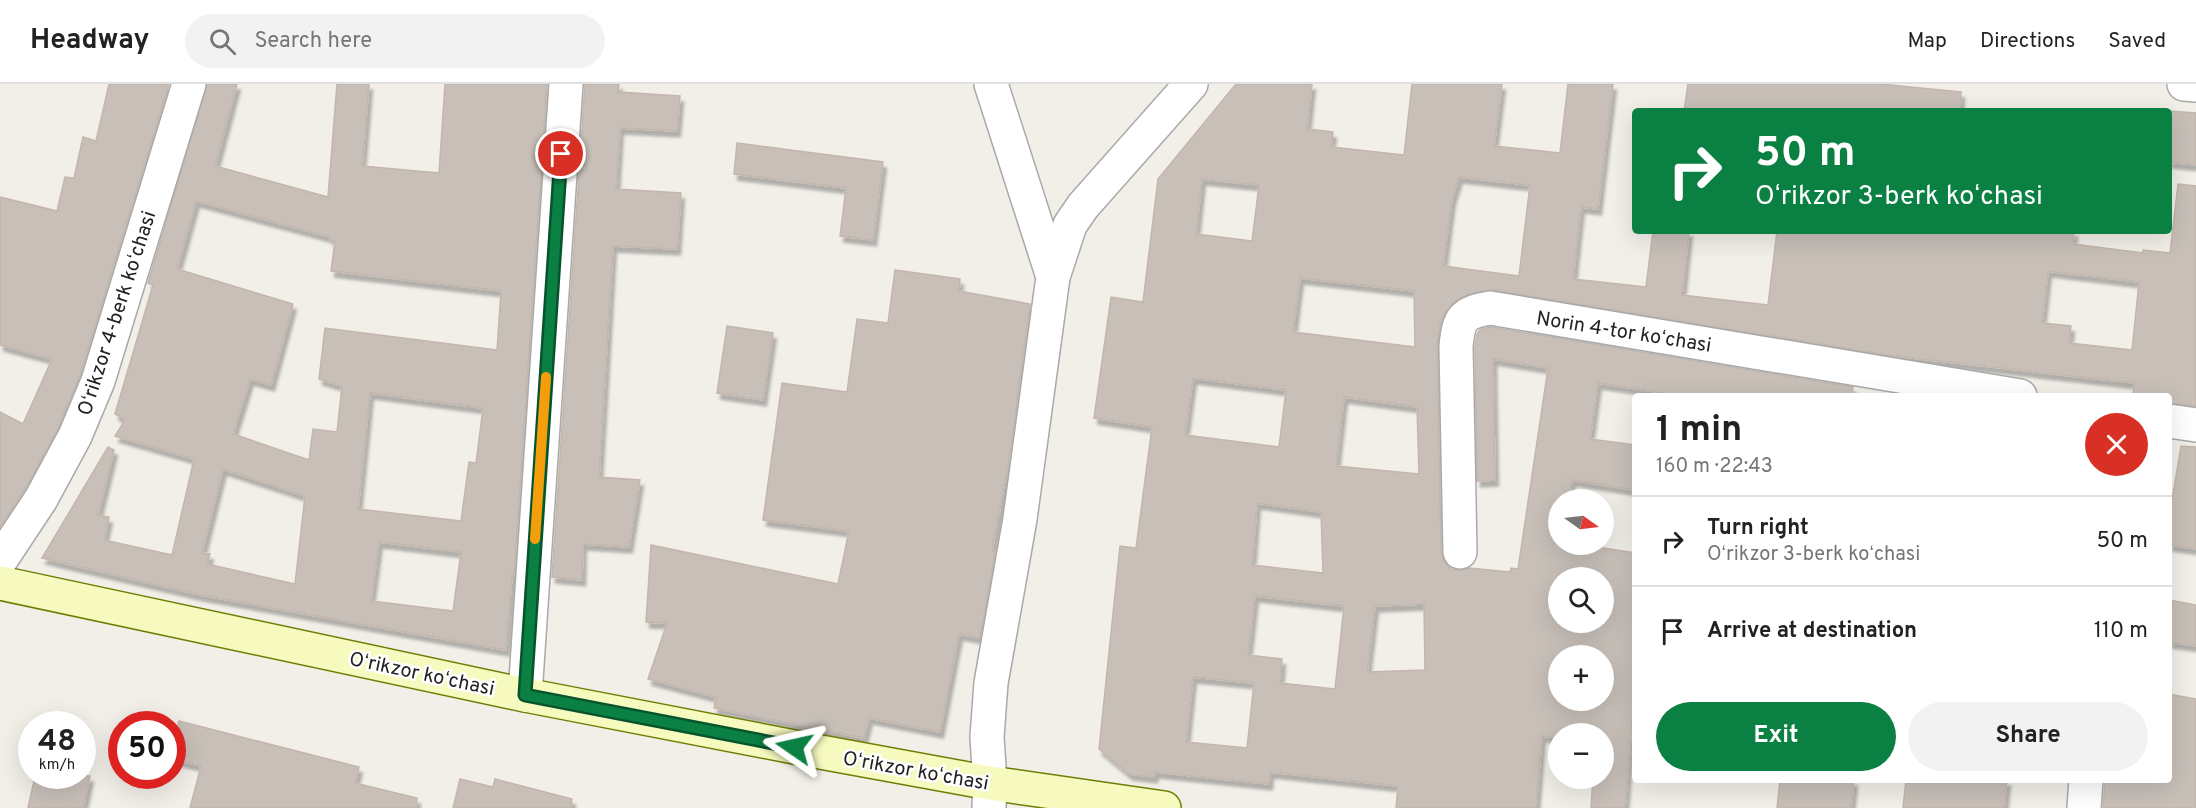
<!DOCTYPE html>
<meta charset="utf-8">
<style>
:root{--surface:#fff;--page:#f2f2f2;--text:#222;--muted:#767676;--line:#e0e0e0;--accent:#0b8043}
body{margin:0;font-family:Overpass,sans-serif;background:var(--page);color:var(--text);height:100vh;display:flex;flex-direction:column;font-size:22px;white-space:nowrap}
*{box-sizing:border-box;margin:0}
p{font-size:20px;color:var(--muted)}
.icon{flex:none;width:33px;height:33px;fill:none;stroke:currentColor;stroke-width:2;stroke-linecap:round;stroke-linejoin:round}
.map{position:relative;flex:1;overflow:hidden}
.sheet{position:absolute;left:1632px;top:309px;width:540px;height:390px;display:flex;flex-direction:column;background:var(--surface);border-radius:6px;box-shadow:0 6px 24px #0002}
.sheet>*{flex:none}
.hud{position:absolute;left:1632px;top:24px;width:540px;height:126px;border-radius:6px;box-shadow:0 6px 24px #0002;background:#0b8043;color:#fff;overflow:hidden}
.needle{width:39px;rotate:104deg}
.controls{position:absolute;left:1548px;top:405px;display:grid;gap:12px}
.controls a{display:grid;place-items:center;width:66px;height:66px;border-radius:50%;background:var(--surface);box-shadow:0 6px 24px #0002;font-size:30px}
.speed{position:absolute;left:18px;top:627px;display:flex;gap:12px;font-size:30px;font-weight:700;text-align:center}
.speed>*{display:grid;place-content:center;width:78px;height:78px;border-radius:50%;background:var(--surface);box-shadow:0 6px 24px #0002;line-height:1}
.speed small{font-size:15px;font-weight:400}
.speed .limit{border:9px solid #d22;background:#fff;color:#111}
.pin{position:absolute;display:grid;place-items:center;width:51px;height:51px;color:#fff;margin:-26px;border:3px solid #fff;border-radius:50%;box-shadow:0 2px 6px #0007}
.me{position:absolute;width:66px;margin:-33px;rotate:281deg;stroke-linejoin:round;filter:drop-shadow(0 0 4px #0008)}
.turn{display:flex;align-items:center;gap:21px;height:126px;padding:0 24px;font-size:27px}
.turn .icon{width:78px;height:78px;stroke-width:2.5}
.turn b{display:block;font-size:42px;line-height:51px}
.round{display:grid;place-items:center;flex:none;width:63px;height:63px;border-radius:32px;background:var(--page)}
.summary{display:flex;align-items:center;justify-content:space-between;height:102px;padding:0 24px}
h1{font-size:36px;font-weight:700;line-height:45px}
.primary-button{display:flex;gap:12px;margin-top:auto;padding:12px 24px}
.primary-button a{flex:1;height:69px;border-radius:36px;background:var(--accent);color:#fff;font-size:24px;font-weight:700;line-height:69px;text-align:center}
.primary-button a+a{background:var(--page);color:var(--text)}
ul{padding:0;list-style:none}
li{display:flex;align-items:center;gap:18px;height:90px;padding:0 24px;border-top:2px solid var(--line)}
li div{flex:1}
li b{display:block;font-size:22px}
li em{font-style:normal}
header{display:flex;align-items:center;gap:36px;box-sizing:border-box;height:84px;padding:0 30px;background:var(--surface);border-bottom:2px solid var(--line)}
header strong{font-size:28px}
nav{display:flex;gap:33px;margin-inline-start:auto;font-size:21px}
.search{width:420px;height:54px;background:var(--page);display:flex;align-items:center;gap:15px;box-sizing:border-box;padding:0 21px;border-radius:33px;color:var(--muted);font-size:22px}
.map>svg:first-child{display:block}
.building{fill:#c7bfb8;stroke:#c4b6ab;stroke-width:1.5;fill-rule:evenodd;filter:url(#shadow)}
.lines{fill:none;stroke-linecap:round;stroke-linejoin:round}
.street-casing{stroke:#a9a9a9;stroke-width:36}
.secondary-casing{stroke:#707d05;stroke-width:36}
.street{stroke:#fff;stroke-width:33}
.secondary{stroke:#f7fabf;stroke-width:33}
.route-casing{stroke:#07532c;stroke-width:15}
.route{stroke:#0b8043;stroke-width:10}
.slow{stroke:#f59e0b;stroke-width:10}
.labels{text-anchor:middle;stroke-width:5;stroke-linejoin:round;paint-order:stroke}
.street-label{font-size:20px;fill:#222;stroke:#fff}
</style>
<header>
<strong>Headway</strong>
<div class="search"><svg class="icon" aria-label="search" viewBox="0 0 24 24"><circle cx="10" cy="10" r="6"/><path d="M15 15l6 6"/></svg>Search here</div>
<nav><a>Map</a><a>Directions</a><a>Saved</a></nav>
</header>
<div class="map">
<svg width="2196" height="724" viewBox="0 0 2196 724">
<defs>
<filter id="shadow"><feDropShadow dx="3.5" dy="6" stdDeviation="1.5" flood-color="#0004"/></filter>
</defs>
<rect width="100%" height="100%" fill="#f2efe9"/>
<g class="building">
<path d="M109,0H169L80,291L58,344L28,400L0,443V328L23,340L52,275L0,261V113L57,127L65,93L74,94L83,53L96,57Z"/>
<path d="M207,0H237L215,82L328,113L337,0H369L362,82L439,89L445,0H547L514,491L512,490L506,566L200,511L42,474L108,363L114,366L98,431L109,433L104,456L172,471L194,375L115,352L125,336L115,330L153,201L148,199ZM196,117L330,153V156L335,157L331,187L501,207L497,266L325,244L319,295L342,302L337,348L313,345L309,376L233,350L250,295L271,301L293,220L177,185ZM370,309L483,324L476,379L469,378L461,437L358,425ZM223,385L305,412L295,500L207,480L210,470L202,469ZM379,458L461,468L453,527L371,517Z"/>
<path d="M585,0H619L618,8L680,12L677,47L620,44L616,105L681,109L677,165L613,162L599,393L640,396L629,463L583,460L582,496L552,493Z"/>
<path d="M1236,0H1312L1307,45L1333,48L1331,63L1404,71L1412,0H1502L1494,62L1560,69L1568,0H1613L1598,125L1581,123L1573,195L1646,203L1653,147H1689L1682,211L1768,221L1777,147H2074L2073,160L2143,169V166L2170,169L2178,100L2196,102V322L2169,319V312H2133L2134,299L1885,271L1493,206L1468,210L1455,217L1445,229L1440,241L1437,262L1441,468L1444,478L1451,485L1460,487L1469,484L1510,488L1511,484L1518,485L1548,284L1493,275L1495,396L1477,397L1475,263L1477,250L1480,246L1490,243L1853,303L1852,312H1683L1598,299L1590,355L1635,361V406L1572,396L1569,416H1558V460H1578L1635,469V637H1632L1625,724H1591L1593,694H1604V650H1558V654L1542,652L1536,724H1396L1398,702L1270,688L1269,700L1155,688L1154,693L1129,690L1099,665L1120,462L1136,464L1152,343L1094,334L1111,213L1143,218L1158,95ZM1459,93L1530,101L1519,192L1443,182L1452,115ZM1202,95L1259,101L1252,157L1196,150ZM2048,187L2139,198L2132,266L2069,259L2071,242L2042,239ZM1300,194L1414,207L1415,263L1293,248ZM1193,294L1286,306L1279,363L1185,351ZM1344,313L1417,323L1419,390L1336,382ZM1257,419L1321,428L1323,489L1252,481ZM1558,494H1604V538H1558ZM1255,512L1344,522L1335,605L1280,599L1282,575L1248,571ZM1424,520L1425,586L1367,588L1375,522ZM1558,572H1604V616H1558ZM1193,593L1254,599L1247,664L1186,658Z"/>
<path d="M1688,0H1880L1961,8L1960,27H1684Z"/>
<path d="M2169,27L2196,29V81L2169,78Z"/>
<path d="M737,59L883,78L873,156L840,152L846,104L734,90Z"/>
<path d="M895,186L960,195L959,207L1030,220L1010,369L992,467L995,468L980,554L959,550L940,648L869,634L864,654L714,624L716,613L648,595L667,539L646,538L651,461L838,500L849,447L763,436L782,299L847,308L857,235L888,239Z"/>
<path d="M727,242L773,249L763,316L717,309Z"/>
<path d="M2181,362L2196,363V465L2169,461V434Z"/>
<path d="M2169,516L2196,521V562L2169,558Z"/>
<path d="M2169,610L2196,615V724H2103L2105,696H2169Z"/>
<path d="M179,637L359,683L355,699L417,714L416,724H190L201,682L172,675V663Z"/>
<path d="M35,692H90L83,724H28Z"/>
<path d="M460,695L493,703L495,695L572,715L571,724H453Z"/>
<path d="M1780,696H1854L1851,724H1777Z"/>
<path d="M1906,696H2007L2004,724H1903Z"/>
</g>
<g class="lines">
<g class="street-casing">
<g id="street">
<path d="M991,0L1053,193"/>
<path d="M2184,0L2196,1"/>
<path d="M2169,337L2196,341"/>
<path d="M1460,468L1456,262C1459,234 1462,229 1490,224L2020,312"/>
<path d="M0,477L41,415L75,352L98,297L189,0"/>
<path d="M525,611L566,0"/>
<path d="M989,724L990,699L987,653L991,599L1020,435L1053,193L1070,141L1083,122L1191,0"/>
<path d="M2084,724L2086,696"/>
</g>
</g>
<g class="secondary-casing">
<path id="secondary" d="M0,499L525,611L815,667L990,699L1164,724"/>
</g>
<use href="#street" class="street"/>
<use href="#secondary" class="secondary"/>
</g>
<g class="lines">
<g class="route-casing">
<path id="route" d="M561,70L525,611L794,663"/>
</g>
<use href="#route" class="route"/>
<path class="slow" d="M535,455L546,293"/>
</g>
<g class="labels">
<g class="street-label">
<text transform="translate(116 229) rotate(-72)" y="7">Oʻrikzor 4-berk koʻchasi</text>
<text transform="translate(1624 247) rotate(9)" y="7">Norin 4-tor koʻchasi</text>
<text transform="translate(422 589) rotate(12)" y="7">Oʻrikzor koʻchasi</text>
<text transform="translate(916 686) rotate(10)" y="7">Oʻrikzor koʻchasi</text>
</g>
</g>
</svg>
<div class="controls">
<a><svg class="needle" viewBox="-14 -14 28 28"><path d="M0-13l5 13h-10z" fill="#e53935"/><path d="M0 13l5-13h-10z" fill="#767676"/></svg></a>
<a><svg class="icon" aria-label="search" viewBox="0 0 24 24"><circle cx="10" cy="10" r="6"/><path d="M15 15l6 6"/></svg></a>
<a>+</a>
<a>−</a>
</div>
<div class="speed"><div>48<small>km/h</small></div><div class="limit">50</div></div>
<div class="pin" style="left:561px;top:70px;background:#d93025"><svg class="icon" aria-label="arrive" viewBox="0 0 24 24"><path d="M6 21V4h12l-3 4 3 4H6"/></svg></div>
<svg class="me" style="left:794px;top:663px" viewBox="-20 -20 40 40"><path d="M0-17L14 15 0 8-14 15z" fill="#0b8043" stroke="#fff" stroke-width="4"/></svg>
<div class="hud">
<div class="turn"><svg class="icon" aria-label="right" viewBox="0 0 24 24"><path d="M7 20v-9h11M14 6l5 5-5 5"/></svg><div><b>50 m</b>Oʻrikzor 3-berk koʻchasi</div></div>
</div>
<section class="sheet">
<div class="summary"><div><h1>1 min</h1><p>160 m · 22:43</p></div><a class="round" style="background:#d93025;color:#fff"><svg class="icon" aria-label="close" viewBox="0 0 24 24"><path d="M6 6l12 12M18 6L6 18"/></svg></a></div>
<ul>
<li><svg class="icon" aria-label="right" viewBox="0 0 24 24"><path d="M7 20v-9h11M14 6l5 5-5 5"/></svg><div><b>Turn right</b><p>Oʻrikzor 3-berk koʻchasi</p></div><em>50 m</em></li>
<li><svg class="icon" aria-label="arrive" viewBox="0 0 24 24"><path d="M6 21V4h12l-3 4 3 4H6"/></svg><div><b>Arrive at destination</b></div><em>110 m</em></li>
</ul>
<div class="primary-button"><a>Exit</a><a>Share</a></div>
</section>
</div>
